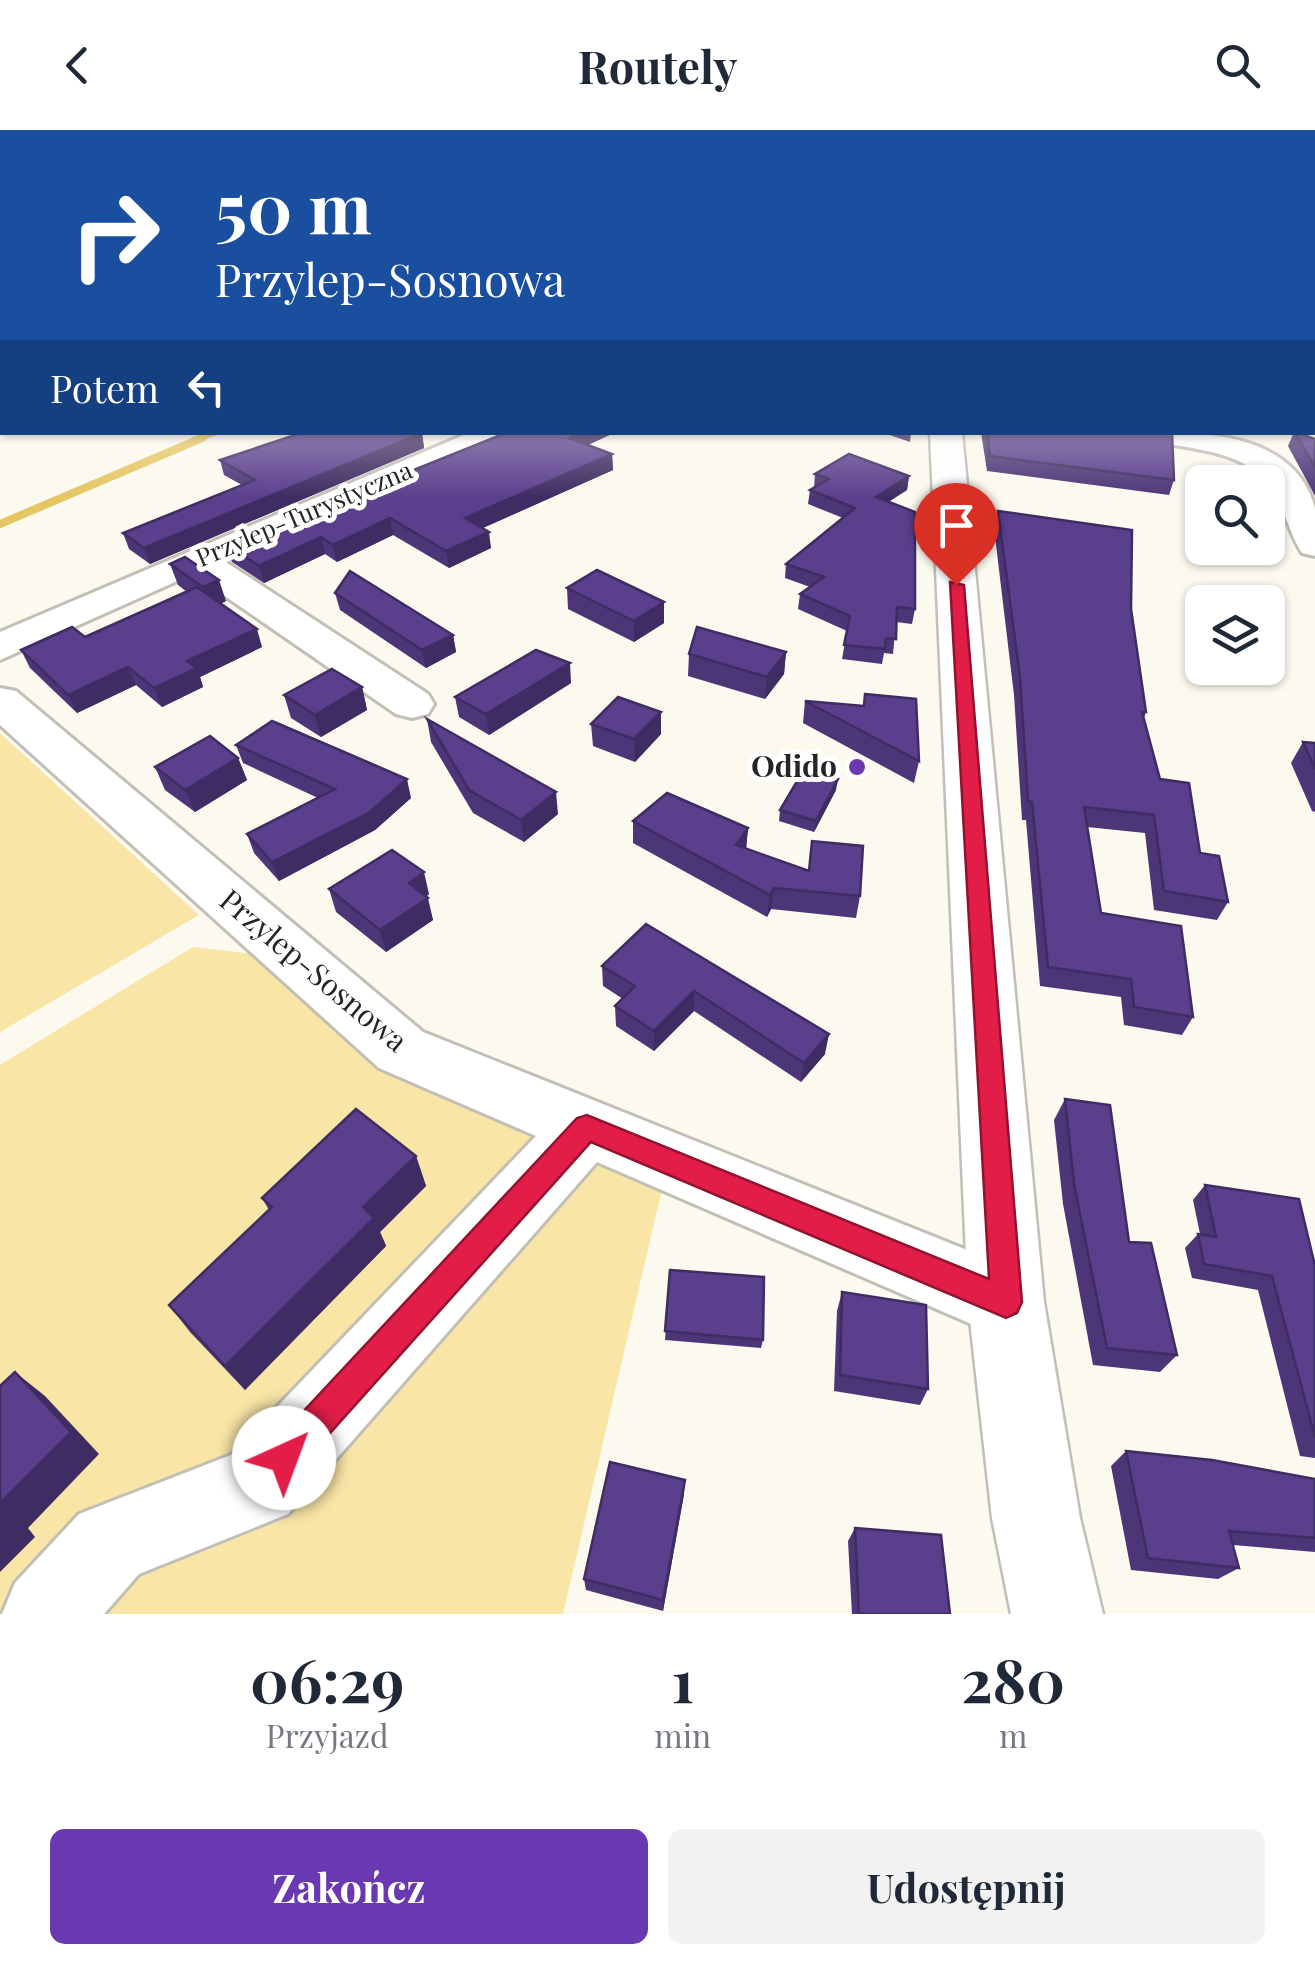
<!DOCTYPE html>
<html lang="pl">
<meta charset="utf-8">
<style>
:root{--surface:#fff;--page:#f2f2f3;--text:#1f2937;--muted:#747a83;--accent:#6939b1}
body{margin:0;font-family:"Playfair Display",serif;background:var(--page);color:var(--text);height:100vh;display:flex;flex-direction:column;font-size:38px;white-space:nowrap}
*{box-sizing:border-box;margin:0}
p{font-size:32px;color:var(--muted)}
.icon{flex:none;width:55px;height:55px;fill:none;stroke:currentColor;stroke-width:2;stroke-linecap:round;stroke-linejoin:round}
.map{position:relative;height:1484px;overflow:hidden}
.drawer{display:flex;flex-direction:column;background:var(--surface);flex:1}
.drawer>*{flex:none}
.banner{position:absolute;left:0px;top:0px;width:1315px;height:305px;box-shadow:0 2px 8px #0004;background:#1a4fa0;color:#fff;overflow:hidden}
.buttons{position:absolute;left:1185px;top:335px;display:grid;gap:20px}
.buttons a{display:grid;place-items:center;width:100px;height:100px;border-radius:15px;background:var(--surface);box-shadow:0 2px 8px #0004;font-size:50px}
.pin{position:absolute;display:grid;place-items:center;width:85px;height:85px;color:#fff;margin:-102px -42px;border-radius:50% 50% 50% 0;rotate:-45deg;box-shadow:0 0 10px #0007}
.pin .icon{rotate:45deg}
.me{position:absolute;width:110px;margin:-55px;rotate:43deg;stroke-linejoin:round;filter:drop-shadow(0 0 8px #0008)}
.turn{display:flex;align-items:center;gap:35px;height:210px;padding:0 50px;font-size:45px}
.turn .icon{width:130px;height:130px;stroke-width:2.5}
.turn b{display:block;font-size:70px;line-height:85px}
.then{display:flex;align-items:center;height:95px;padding:0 50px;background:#0003;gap:20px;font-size:38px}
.eta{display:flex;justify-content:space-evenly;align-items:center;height:170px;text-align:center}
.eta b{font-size:60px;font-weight:700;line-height:70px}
.cta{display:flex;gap:20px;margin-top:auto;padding:20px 50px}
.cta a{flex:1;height:115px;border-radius:15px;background:var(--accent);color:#fff;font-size:40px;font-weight:700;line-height:115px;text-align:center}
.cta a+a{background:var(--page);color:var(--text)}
header{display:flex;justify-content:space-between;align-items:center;height:130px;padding:0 50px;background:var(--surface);font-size:45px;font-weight:700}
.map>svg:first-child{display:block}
.green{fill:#f9e5a6}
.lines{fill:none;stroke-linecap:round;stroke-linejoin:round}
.stream-far1{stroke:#e5c663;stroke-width:6}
.stream{stroke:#e5c663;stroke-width:8}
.minor-casing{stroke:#c2bfb6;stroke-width:6}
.major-casing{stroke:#c2bfb6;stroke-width:5}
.minor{fill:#fff;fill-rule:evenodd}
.major{fill:#fff;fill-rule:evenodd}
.wall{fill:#4d3678}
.shaded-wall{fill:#3f2c62}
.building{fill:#5a3f8c;stroke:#3f2c62;stroke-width:2.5}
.route{fill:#e11d48;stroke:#92132f;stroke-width:2.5}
.poi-dot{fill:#6939b1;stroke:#fff;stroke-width:4}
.labels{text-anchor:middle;stroke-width:10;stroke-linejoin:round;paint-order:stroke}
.far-street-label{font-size:25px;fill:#262521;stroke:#fff}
.poi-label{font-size:30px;font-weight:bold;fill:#262521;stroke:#fff;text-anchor:end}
.street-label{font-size:30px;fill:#262521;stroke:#fff}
</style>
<header><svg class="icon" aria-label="back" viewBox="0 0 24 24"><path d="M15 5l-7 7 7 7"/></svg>Routely<svg class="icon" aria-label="search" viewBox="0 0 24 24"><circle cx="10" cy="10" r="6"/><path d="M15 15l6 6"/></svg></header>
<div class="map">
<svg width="1315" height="1484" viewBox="0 0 1315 1484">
<rect width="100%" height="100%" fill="#fcf9ef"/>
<g class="green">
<path d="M0,603L199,785L0,902Z"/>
<path d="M193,817L253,824L424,951L662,1059L563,1484H0V935Z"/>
</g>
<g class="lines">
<path class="stream-far1" d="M196,310L216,302"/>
<path class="stream" d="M0,394L202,308"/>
<g class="minor-casing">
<g id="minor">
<path d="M471,302H515L511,309L224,431L428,564L434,574L428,584L412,588L396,584L193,444L0,530V502Z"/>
<path d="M1139,302C1200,302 1294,301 1315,378C1315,392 1315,412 1315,426L1302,423C1288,402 1283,371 1267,352C1238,318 1184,319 1143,309Z"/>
<path d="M0,558L16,561L423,902L1032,1146L1043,1172L1032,1198L1006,1209L597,1032L288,1384L139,1444L104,1484H2L15,1453L79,1384L231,1325L536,1006L379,938L0,595Z"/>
</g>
</g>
<g class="major-casing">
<path id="major" d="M930,302H962L1044,1172L1080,1388L1103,1484H1011L992,1388L968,1172Z"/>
</g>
<use href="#minor" class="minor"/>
<use href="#major" class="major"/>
</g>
<g class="wall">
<path d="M1312,160H1315V226L1312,225Z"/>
<path d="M508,302H616L588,315L612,324L613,340L483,398L491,418L449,438L393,405L337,432L325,424L264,453L232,432L227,415Z"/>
<path d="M881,302H911L910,312Z"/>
<path d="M981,302H1172L1174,350L1169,365L987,341Z"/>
<path d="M1294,302L1315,309V366L1288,316Z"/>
<path d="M422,303L424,318L150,434L129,419L123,403L242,355L224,345L220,330L361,304Z"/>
<path d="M815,344L909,346L907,360L888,372L915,479L912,494L896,492L893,524L884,523L882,534L842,529L847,501L798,479L800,464L810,457L785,448L786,434L843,388L808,374L810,360L814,358Z"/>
<path d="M998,381L1131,479L1146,582L1144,588L1160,649L1228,772L1217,790L1154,780L1145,703L1087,697L1101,783L1193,887L1182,905L1124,895L1121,867L1040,856L1026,690H1022L1014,565L994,398Z"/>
<path d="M170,434L226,471L220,474L262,517L200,547L203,557L162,577L136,555L77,583L30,538L21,520L85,507L187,462L178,455Z"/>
<path d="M567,458L664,472V493L634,512L568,479Z"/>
<path d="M335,463L453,505L456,522L426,538L340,480Z"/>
<path d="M786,522L784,544L765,569L688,546L689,524Z"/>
<path d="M571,553L489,605L459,587L455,567Z"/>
<path d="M362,557L367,580L321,607L291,588L284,565Z"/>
<path d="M865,564L919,631L914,653L803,593L805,571L863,576Z"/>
<path d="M427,589L558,684L524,712L473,683L431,612Z"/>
<path d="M591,594L661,604L635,632L593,616Z"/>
<path d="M1303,612L1315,613V682L1312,681L1291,633Z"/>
<path d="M236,615L411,668L375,700L279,751L254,723L247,704L318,668L243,633Z"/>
<path d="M238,628L247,650L195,682L165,660L155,637Z"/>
<path d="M836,660L814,702L779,691L780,680Z"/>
<path d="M633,691L748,698L746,719L860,766L856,788L771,779L767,787L633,713Z"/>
<path d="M329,759L429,764L426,767L433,790L386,822L336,782Z"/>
<path d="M646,794L825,924L801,952L694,881L654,921L616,896L615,876L623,869L603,856L602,836Z"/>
<path d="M1065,969L1177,1225L1160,1242L1093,1235L1063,1074L1054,990Z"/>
<path d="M416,1026L426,1056L380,1102L386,1116L245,1260L190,1202L169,1175L269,1080L262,1068Z"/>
<path d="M1205,1055L1315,1136V1328L1300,1326L1258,1160L1192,1148L1185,1118L1198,1104H1200L1193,1070Z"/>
<path d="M670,1140L763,1210L761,1218L665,1210Z"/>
<path d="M842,1162L928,1259L920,1275L834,1261L837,1181Z"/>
<path d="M1126,1321L1315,1349V1422L1233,1415L1239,1438L1218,1449L1131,1440L1111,1336Z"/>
<path d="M684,1364L663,1481L586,1460L584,1449Z"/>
<path d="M855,1398L950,1484H852L848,1411Z"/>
</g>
<g class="shaded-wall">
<path d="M2,173V189L0,190V174Z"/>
<path d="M581,302H616L570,323L569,308Z"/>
<path d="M422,303L424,318L150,434L144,418Z"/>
<path d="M612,324L613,340L467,405L465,388Z"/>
<path d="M909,346L907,360L874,381L876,367Z"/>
<path d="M390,388L393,405L337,432L333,415Z"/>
<path d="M489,402L491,418L449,438L446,421Z"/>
<path d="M321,407L325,424L264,453L259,436Z"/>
<path d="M219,450L226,471L210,479L203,457Z"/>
<path d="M664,472V493L634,512V491Z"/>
<path d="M257,499L262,517L200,547L203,557L162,577L154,558L187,531Z"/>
<path d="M453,505L456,522L426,538L422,520Z"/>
<path d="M786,522L784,544L765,569L767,547Z"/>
<path d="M570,533L571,553L489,605L486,584Z"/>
<path d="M128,537L136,555L77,583L68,565Z"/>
<path d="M362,557L367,580L321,607L315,585Z"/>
<path d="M661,582V604L635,632L634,609Z"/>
<path d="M238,628L247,650L195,682L185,660Z"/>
<path d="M407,649L411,668L375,700L279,751L272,732Z"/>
<path d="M838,649L836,660L814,702L816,691Z"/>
<path d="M556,662L558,684L524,712L521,690Z"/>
<path d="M748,698L746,719L736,715Z"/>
<path d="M424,742L429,764L414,776L409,753Z"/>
<path d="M774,758L771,779L767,787L770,765Z"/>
<path d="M428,768L433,790L386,822L380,800Z"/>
<path d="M694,861V881L654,921V901Z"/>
<path d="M829,904L825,924L801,952L804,933Z"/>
<path d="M416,1026L426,1056L380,1102L386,1116L245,1260L225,1236L363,1077Z"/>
<path d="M15,1242L45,1266L99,1324L28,1398L35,1407L0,1442V1373Z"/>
<path d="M685,1350L684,1364L663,1481V1470Z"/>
</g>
<g class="building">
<path d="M0,160H2V173L0,174Z"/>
<path d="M1312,160H1315V192L1312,191Z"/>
<path d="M304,302L422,303L144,418L123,403L255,350L220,330Z"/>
<path d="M508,302H581L569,308L612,324L465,388L489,402L446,421L390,388L333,415L321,407L259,436L227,415Z"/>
<path d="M987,302H1172L1174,350L990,326Z"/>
<path d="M1295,302L1315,309V338Z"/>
<path d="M849,324L909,346L876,367L915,382V479L897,477L896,509L886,508L885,519L844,515L850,486L800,464L824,447L786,434L855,378L810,360L829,349L815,344Z"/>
<path d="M998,381L1132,400L1131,479L1146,582H1142L1160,649L1189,653L1200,723L1219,726L1228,772L1164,761L1154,685L1084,677L1101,783L1181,796L1193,887L1134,877L1131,849L1048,837L1032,672L1028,671L1020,547Z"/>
<path d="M185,427L219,450L203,457L170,434Z"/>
<path d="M597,440L664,472L634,491L567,458Z"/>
<path d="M350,441L453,505L422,520L335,463Z"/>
<path d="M197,457L257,499L187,531L197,538L154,558L128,537L68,565L21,520L72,497L85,507Z"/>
<path d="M697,497L786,522L767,547L689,524Z"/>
<path d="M536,520L570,533L486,584L455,567Z"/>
<path d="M332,539L362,557L315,585L284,565Z"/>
<path d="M865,564L916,569L919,631L805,571L864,576Z"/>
<path d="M618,567L661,582L634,609L591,594Z"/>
<path d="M427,589L556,662L521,690L469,660Z"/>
<path d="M272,591L407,649L370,682L272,732L247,704L335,659L236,615Z"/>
<path d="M210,606L238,628L185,660L155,637Z"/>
<path d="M1303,612L1315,613V639Z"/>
<path d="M806,636L838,649L816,691L780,680Z"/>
<path d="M667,663L748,698L736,715L809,741L812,711L863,716L860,766L774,758L770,765L633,691Z"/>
<path d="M392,720L424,742L409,753L428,768L380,800L329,759Z"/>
<path d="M646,794L829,904L804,933L694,861L654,901L615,876L635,856L602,836Z"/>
<path d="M1065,969L1110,975L1129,1112L1151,1113L1177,1225L1107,1218L1074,1054Z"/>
<path d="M356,979L416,1026L363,1077L374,1088L225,1236L169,1175L272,1077L262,1068Z"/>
<path d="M1205,1055L1299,1069L1315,1136V1307L1272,1146L1204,1134L1198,1104L1216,1107Z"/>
<path d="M670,1140L764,1147L763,1210L665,1201Z"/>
<path d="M842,1162L926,1175L928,1259L840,1245Z"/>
<path d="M15,1242L71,1302L0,1373V1256Z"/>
<path d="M1126,1321L1212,1330L1315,1349V1408L1229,1401L1239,1438L1148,1428Z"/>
<path d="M610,1332L685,1350L663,1470L584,1449Z"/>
<path d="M855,1398L941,1405L950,1484H859Z"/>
</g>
<linearGradient id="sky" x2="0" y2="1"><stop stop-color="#a7bbb3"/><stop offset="0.43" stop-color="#fefcf8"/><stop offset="1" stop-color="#fefcf8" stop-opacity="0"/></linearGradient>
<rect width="1315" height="368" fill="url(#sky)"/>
<path class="route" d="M950,452L964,455L1022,1172L1017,1183L1006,1188L591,1012L297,1340L284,1345L272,1340L267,1328L272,1315L577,988L587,985L989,1149Z"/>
<circle class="poi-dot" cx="857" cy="637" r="10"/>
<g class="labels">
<g class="far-street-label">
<text transform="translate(304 384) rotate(-23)" y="9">Przylep-Turystyczna</text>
</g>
<g class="poi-label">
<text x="837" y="647">Odido</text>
</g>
<g class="street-label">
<text transform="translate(313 841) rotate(40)" y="10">Przylep-Sosnowa</text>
</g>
</g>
</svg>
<div class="buttons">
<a><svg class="icon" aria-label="search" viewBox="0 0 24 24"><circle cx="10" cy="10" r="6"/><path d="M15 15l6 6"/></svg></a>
<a><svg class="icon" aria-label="layers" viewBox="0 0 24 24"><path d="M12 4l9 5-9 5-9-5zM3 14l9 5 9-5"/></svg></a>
</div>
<div class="pin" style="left:956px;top:455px;background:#d93025"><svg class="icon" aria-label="arrive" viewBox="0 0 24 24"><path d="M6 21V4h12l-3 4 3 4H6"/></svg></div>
<svg class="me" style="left:284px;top:1328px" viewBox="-20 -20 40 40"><circle r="19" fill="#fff"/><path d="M0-13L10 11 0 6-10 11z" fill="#e11d48"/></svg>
<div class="banner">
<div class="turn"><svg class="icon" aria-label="right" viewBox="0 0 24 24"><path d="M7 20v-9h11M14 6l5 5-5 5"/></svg><div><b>50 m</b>Przylep-Sosnowa</div></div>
<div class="then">Potem<svg class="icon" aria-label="left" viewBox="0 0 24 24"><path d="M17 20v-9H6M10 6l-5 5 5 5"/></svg></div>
</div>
</div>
<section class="drawer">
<div class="eta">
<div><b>06:29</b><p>Przyjazd</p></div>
<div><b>1</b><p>min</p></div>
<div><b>280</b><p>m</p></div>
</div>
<div class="cta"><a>Zakończ</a><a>Udostępnij</a></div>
</section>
